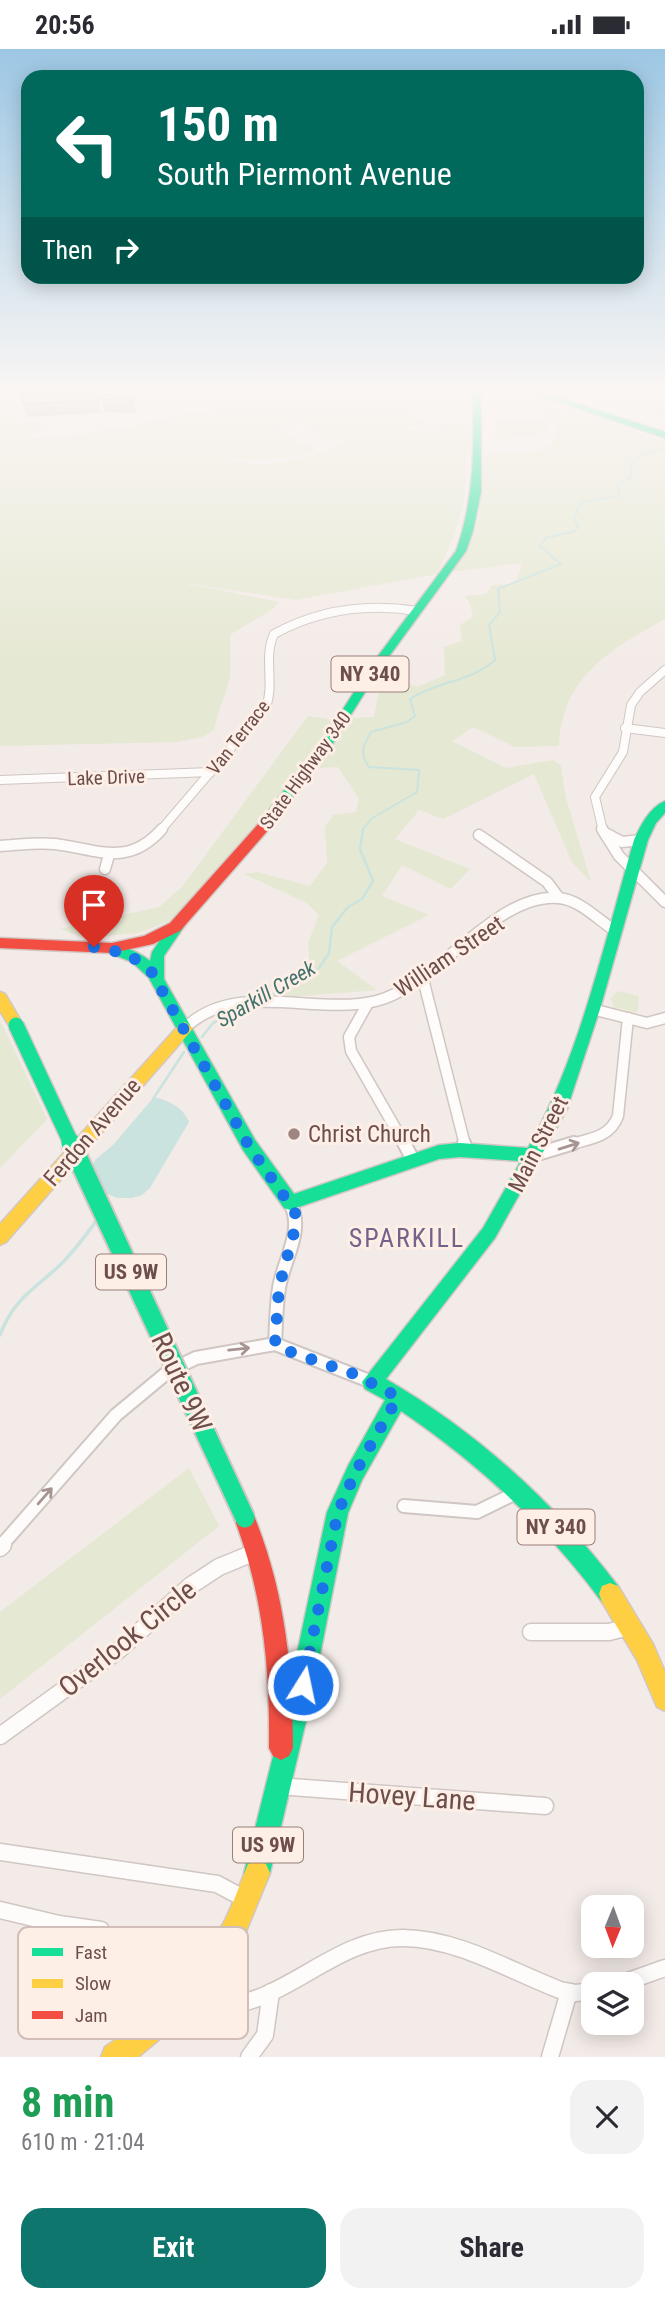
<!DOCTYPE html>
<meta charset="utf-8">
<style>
:root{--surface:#fff;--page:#f2f2f3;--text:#2b2b33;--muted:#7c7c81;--accent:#0f766e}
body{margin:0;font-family:"Roboto Condensed",sans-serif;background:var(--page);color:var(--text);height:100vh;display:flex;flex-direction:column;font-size:26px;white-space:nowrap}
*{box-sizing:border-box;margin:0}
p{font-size:23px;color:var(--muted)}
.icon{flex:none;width:38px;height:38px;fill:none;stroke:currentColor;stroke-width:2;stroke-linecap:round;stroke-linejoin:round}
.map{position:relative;height:2008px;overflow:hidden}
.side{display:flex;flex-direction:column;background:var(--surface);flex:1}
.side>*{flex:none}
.top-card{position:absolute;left:21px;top:21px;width:623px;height:214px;border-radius:21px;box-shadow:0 4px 18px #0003;background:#00695c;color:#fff;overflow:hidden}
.needle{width:46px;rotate:181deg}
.controls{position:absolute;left:581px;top:1846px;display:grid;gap:14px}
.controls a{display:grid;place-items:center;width:63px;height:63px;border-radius:14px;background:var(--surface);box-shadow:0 4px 18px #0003;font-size:35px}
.pin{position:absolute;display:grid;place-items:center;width:60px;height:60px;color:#fff;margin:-72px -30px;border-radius:50% 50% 50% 0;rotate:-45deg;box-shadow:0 0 7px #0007}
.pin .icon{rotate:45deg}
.me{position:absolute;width:77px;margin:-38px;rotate:10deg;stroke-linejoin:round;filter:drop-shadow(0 0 5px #0008)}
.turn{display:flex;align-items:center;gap:24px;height:147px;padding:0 21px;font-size:32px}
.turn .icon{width:91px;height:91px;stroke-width:2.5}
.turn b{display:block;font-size:49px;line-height:60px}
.then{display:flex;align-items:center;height:66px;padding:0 21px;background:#0003;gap:14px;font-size:26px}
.round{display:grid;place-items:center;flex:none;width:74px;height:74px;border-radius:21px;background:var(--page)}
.summary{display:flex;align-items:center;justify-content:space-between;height:119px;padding:0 21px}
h1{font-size:42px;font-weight:700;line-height:52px;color:#1e9e55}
.primary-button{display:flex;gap:14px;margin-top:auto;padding:14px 21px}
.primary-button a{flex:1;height:80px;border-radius:21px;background:var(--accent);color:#fff;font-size:28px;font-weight:700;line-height:80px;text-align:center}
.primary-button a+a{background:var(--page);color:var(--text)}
.status{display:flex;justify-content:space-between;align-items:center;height:49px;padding:0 35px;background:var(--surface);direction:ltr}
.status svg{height:19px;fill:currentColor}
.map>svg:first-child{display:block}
.green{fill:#e5e8d2;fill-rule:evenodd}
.water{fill:#cae3df}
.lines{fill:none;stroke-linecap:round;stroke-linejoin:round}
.stream-far2{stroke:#cae3df;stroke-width:2}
.stream-far1{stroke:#cae3df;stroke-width:2.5}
.stream{stroke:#cae3df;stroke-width:3.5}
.street-far3-casing{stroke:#d0c6c3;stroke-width:10}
.street-far2-casing{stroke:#d0c6c3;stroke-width:13}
.street-far1-casing{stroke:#d0c6c3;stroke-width:16}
.street-casing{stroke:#d0c6c3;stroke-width:19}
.fast-casing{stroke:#d2c7c4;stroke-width:3}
.slow-casing{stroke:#d2c7c4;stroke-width:3}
.jam-casing{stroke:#d2c7c4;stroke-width:3}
.street-far3{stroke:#fdfcfb;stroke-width:8}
.street-far2{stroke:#fdfcfb;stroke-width:10}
.street-far1{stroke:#fdfcfb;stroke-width:12}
.street{stroke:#fdfcfb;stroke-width:16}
.fast{fill:#16e098;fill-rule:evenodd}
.slow{fill:#ffcf43;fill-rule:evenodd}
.jam{fill:#f24e42;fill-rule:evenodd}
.fast-bridge-far1-casing{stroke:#d3c7c5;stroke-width:18;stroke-linecap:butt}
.fast-bridge-casing{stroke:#d3c7c5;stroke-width:23;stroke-linecap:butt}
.fast-bridge-far1{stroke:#16e098;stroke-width:15}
.fast-bridge{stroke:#16e098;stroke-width:19}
.wall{fill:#c0b5b3}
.shaded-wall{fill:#9c9392}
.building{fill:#dfd2d0;stroke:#9c9392;stroke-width:2}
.oneway{stroke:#a79491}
.route{stroke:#1a73e8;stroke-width:12;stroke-dasharray:0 21.6}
.poi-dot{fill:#9d8582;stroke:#fdeee6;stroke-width:2.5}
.labels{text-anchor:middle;stroke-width:6;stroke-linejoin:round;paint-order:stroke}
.far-street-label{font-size:19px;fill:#6e4e4b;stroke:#fdeee6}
.shield{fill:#fdeee6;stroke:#997e7a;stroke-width:2}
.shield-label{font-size:21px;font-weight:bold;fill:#6e4e4b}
.far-water-label{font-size:21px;font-style:italic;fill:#41726d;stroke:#fdeee6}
.street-label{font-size:23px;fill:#6e4e4b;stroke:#fdeee6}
.poi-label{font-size:23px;fill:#6e4e4b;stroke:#fdeee6;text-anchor:start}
.quarter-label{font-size:26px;letter-spacing:2px;fill:#72638b;stroke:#fdeee6}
.near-street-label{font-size:28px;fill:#6e4e4b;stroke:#fdeee6}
.key{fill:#fdeee6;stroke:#d2beb8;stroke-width:2}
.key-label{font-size:19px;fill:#6e4e4b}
</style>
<div class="status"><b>20:56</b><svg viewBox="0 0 49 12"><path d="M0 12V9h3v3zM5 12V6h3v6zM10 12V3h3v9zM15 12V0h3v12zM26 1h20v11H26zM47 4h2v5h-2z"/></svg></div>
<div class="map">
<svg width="665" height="2008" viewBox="0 0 665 2008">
<rect width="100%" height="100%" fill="#f3ebe7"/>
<g class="green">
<path d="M219,341H240L209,352L170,361L165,357L167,350Z"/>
<path d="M253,341H286L300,350H318L352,341H436L455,352C440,357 426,350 411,356L413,364L426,374L404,380L429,382L436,385L440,375L470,376V407L466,405C468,456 458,479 437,525L296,551L191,535V538L194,536L279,553L272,561L231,585C229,599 231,612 230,626C228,643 217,662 214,681L202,688L177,693L0,697V366L14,363L15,374H46L31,388L47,390L131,378L144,373L213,360ZM304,372L327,392L349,391C312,409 268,423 228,410C256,410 283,411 311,404L315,399L288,387L280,379Z"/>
<path d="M485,341H511L665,392V570C610,601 562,627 559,697L515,698L473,678L452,692L506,719L553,711L561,717L566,749L591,833L572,813L534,725L443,770L419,761L395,790L470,820L451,840L402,816L382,847L429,866L337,912L377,941L290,948L267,936L310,916L308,894L319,866L307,854L244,825L257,823L310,837L327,814L325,778L333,766L356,763L359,750L338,718L317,719L352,669L374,668L379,642L402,633L417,638L445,626L444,598L462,592L460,576L473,567L470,555L465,547L486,545L492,536L515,535L522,514L452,523C483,480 481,460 484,410L487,404C510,404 564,412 555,373L548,370V379L535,387L497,391L495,372L546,370L528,363L483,360Z"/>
<path d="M577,341H665V371Z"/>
<path d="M308,667L334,671L281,748L218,823L173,871L138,884L84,889L60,880L159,858L182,838Z"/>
<path d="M618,942L639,947L637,964L614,958L611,949Z"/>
<path d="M0,971L47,1070L0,1119Z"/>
<path d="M189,1419L219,1477L0,1650V1563Z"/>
</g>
<path class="water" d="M154,1048C169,1052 183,1058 189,1073L150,1139L142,1146L132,1149H117L105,1144L90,1122L95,1111L114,1095Z"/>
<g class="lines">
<path class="stream-far2" d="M362,782L371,770L417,743L419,721L369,718C359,704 363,697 371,683L407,673L415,667L410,650C437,632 471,633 495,611L489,576L500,563L498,540L561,515L540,497L546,489L575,482L578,477L574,469L581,453L619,447L618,434L631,429V414L640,407L665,399"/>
<g class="stream-far1">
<path d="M264,950L319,919L329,904L332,878L348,858L362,850L373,832L360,800L363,780"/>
<path d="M202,988L213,974L252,956"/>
<path d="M153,1050L184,1003"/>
</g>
<path class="stream" d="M0,1286C13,1251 33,1241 59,1217C74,1203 85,1187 97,1171"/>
<g class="street-far3-casing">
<g id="street-far3">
<path d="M625,679L665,684"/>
<path d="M0,731L211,723"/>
<path d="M160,782L266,658C275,634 263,609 274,585C318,561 367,554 417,562"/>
<path d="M603,782L595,748L623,703L631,656L640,643L665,621"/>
</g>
</g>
<g class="street-far2-casing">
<g id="street-far2">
<path d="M602,780L619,807L665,853"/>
<path d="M605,784L622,793L641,791"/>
<path d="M479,786L547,833L559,849"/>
<path d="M0,797C18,796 37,793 55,795C96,800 128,819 162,780"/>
<path d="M105,820L109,806"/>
<path d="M422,926L465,1096"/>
<path d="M368,954L349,988L351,1002L405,1096"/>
<path d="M592,960L647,974L665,969"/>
<path d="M185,979C235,930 315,967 376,952C436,937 496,843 559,849C580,851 597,870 614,881"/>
<path d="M568,1096C588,1090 610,1089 618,1067L628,969"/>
</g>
</g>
<g class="street-far1-casing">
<g id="street-far1">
<path d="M404,1094L413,1111"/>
<path d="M464,1094L466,1101"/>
<path d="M534,1106L574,1094"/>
<path d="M275,1295C276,1277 276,1258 279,1239C283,1212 305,1181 290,1154"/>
<path d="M404,1457L477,1463L520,1442"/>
<path d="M1,1497L116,1366L169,1322L196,1309L275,1295L372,1333"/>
</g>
</g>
<g class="street-casing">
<g id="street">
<path d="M0,1499L3,1496"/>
<path d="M531,1583H609L629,1578"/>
<path d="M0,1687L120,1600L190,1537L219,1518L258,1502"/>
<path d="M278,1737L545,1757"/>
<path d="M0,1803L217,1835L247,1851"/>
<path d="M0,1861L59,1875L101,1881"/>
<path d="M617,1936L665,1919"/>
<path d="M185,1964C211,1962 238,1957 263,1947C309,1928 351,1888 404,1889C459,1890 510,1922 560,1941L576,1944L593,1942"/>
<path d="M249,2008L265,1986L271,1943"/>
<path d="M550,2008L569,1943"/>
</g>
</g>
<g class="fast-casing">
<g id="fast">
<path d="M473,341H481V443L473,482L466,502L379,621L335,691L270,779H260V773L326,687L370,618L456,502C475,449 474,397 473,341Z"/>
<path d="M523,341H536L665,383V389Z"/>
<path d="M665,752V764L656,774L648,791L600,960L567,1060L495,1189L386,1330C477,1383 555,1454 618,1537L621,1545L618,1553L610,1556L602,1553C546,1477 479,1415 401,1362L362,1431L348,1464L312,1647L270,1824L266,1833L257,1837L248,1833L244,1824L288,1647L327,1463L348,1417L385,1351L365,1340L362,1333L483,1179L521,1112L460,1108L439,1110L290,1161L284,1159L243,1101L149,929L132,913L107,903L105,899L112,894C126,898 139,903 150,912L152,903L173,872H183L185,876L164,907V930L255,1091L294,1145L439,1096L460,1094L528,1099C580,1008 605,891 634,791C641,776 649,759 665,752Z"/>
</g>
</g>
<g class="slow-casing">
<g id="slow">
<path d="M0,943L5,945L21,972L24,976L21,980H11L0,962Z"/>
<path d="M185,973L193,979L190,983L6,1193L0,1196V1175L180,975Z"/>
<path d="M610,1534L618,1537L653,1595L665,1623V1662L657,1658L637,1611L602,1553L599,1545L602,1537Z"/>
<path d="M257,1811L266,1815L270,1824L242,1892L213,1939L196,1960L138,2008H101L105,1998C154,1965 195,1928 223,1875C233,1856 240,1835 248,1815Z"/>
</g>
</g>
<g class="jam-casing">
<g id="jam">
<path d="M265,772L270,773V779L180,882L153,895L112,904L0,899V889L112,894L144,887L170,874L260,773Z"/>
<path d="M245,1458L252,1462C284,1538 293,1616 293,1699L289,1707L281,1711L273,1707L269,1699C270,1619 263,1544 234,1469L238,1462Z"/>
</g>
</g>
<use href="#street-far3" class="street-far3"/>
<use href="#street-far2" class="street-far2"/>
<use href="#street-far1" class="street-far1"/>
<use href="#street" class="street"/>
<use href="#fast" class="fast"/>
<use href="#slow" class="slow"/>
<use href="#jam" class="jam"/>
<g class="fast-bridge-far1-casing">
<path id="fast-bridge-far1" d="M16,976L72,1096"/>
</g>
<g class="fast-bridge-casing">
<path id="fast-bridge" d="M71,1094L245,1469"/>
</g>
<use href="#fast-bridge-far1" class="fast-bridge-far1"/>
<use href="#fast-bridge" class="fast-bridge"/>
</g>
<g class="wall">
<path d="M36,341H60L61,343L52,344L53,348L99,351L101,364L27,368L21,344L36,343Z"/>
<path d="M102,350L134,351L136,364L104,363Z"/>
</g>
<path class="shaded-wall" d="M49,341H60L61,343L50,344Z"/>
<g class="building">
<path d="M37,341H51L53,348L97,343L99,351L24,355L21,344L38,342Z"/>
<path d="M131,343L134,351L102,350V346Z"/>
</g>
<defs><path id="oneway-shaft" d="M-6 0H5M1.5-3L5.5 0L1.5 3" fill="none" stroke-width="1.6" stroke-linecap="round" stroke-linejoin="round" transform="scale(1.75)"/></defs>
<g class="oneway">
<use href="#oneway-shaft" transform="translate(569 1097) rotate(-17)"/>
<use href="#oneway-shaft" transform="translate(239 1300) rotate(-6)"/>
<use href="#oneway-shaft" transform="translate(45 1447) rotate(-49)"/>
</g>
<linearGradient id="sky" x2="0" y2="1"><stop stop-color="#9cc7e4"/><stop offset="0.55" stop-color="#faf6f4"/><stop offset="1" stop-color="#faf6f4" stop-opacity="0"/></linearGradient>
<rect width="665" height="622" fill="url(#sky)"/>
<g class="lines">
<path class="route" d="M94,898L128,905L151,922L249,1097L295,1163L296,1176L279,1238L275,1295L285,1301L354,1325L398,1348L355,1424L338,1463L303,1636"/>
</g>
<circle class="poi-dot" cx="294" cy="1085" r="7"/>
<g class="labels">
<g class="far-street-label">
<text transform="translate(238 688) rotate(-52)" y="7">Van Terrace</text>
<text transform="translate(305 721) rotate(-54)" y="7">State Highway 340</text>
<text transform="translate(106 728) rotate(-2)" y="7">Lake Drive</text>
</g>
<g class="shield">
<rect x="331.5" y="607.5" width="77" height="35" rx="5"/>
<rect x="96" y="1205.5" width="70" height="35" rx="5"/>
<rect x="517.5" y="1460.5" width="77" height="35" rx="5"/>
<rect x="233" y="1778.5" width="70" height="35" rx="5"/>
</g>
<g class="shield-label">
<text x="370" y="632">NY 340</text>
<text x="131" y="1230">US 9W</text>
<text x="556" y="1485">NY 340</text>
<text x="268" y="1803">US 9W</text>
</g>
<g class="far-water-label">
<text transform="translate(266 945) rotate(-30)" y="7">Sparkill Creek</text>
</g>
<g class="street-label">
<text transform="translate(449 907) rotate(-34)" y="8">William Street</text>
<text transform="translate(92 1083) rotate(-49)" y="8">Ferdon Avenue</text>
<text transform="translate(538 1095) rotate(-63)" y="8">Main Street</text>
</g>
<g class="poi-label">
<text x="308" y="1093">Christ Church</text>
</g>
<g class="quarter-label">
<text x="407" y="1198">SPARKILL</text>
</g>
<g class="near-street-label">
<text transform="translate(182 1333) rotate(65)" y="10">Route 9W</text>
<text transform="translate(127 1589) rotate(-39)" y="10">Overlook Circle</text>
<text transform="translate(412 1747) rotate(4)" y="10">Hovey Lane</text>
</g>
</g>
<rect x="18" y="1878" width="230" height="112" rx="10" class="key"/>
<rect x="32" y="1899" width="31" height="8" fill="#16e098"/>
<rect x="32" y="1930" width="31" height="9" fill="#ffcf43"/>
<rect x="32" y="1962" width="31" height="8" fill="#f24e42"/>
<g class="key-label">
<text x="75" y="1910">Fast</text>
<text x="75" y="1941">Slow</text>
<text x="75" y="1973">Jam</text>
</g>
</svg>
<div class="controls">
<a><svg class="needle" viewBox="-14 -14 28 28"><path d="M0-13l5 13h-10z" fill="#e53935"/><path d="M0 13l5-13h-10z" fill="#7c7c81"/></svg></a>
<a><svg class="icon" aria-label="layers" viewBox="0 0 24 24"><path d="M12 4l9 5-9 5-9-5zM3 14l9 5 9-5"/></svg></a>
</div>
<div class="pin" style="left:94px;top:898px;background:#d93025"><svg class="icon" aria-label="arrive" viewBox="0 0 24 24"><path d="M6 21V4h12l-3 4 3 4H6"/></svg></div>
<svg class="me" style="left:303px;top:1636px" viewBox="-20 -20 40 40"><circle r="17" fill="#1a73e8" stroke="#fff" stroke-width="3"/><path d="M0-11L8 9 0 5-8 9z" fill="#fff"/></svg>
<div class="top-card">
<div class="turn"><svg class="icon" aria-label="left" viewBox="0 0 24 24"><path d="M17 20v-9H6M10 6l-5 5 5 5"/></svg><div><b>150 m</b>South Piermont Avenue</div></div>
<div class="then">Then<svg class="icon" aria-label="right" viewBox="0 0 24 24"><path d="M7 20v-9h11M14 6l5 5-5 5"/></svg></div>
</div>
</div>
<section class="side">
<div class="summary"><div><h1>8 min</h1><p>610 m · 21:04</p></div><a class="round"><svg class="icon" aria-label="close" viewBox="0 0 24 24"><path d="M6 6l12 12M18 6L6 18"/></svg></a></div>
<div class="primary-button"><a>Exit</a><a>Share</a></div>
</section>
